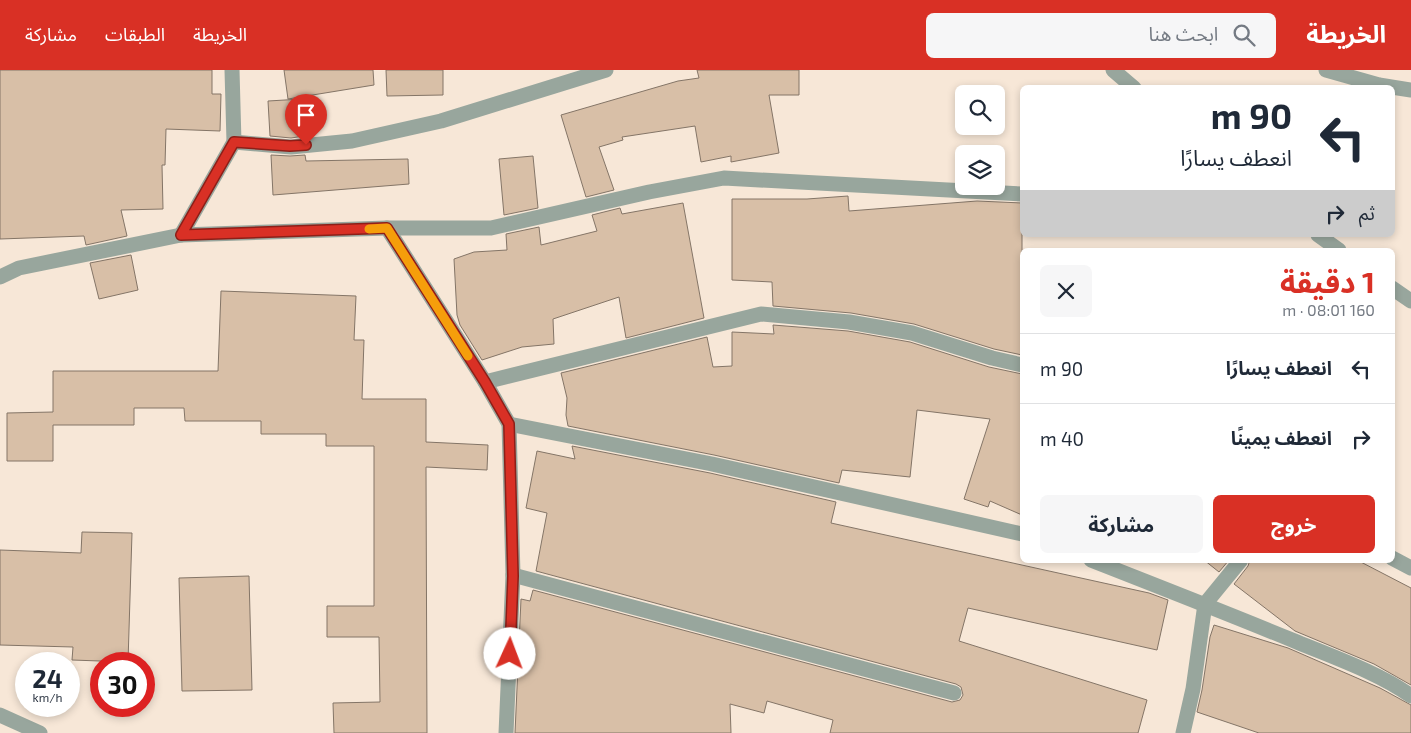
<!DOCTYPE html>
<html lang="ar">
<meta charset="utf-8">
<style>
:root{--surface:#fff;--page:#f6f6f7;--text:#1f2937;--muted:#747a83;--line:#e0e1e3;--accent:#d93025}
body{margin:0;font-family:"Exo 2","Noto Sans Arabic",sans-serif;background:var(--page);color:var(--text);direction:rtl;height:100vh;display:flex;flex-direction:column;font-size:19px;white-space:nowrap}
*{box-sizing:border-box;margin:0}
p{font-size:16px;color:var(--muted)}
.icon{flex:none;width:28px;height:28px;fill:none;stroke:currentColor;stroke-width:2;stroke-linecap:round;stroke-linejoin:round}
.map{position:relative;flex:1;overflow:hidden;direction:ltr}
.drawer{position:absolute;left:1020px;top:178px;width:375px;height:315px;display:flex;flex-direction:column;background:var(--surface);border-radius:8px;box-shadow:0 2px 8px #0003;direction:rtl}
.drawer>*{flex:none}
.guide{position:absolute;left:1020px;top:15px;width:375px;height:152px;border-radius:8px;box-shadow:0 2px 8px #0003;direction:rtl;background:#fff;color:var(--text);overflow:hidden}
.controls{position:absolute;left:955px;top:15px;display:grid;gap:10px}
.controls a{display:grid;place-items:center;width:50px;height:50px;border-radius:8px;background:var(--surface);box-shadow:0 2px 8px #0003;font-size:25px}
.speed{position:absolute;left:15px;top:582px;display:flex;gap:10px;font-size:25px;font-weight:700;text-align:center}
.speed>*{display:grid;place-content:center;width:65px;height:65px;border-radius:50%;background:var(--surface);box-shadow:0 2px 8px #0003;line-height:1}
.speed small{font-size:12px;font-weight:400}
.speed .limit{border:8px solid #d22;background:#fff;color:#111}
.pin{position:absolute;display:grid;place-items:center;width:42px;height:42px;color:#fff;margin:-51px -21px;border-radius:50% 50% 50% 0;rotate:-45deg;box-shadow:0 0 5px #0007}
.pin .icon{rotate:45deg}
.me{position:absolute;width:55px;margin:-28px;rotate:2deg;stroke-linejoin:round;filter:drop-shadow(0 0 4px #0008)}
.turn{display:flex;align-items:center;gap:18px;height:105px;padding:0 20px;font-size:22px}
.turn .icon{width:65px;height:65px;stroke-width:2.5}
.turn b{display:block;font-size:35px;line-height:42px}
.then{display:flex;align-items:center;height:48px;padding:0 20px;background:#0003;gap:10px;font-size:19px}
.round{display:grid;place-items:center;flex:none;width:52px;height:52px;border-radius:8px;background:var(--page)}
.summary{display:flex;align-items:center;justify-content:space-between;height:85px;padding:0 20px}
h1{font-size:30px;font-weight:700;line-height:38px;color:var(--accent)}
.primary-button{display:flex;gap:10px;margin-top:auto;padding:10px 20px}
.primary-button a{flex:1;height:58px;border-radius:8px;background:var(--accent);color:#fff;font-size:20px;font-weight:700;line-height:58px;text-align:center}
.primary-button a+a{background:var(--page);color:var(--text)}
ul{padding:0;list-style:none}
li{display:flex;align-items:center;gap:15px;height:70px;padding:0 20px;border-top:1px solid var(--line)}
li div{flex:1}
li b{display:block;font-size:19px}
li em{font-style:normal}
header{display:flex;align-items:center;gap:30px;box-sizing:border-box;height:70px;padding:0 25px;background:var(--accent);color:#fff}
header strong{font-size:24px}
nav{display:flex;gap:28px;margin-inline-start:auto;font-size:18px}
.search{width:350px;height:45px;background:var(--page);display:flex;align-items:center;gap:12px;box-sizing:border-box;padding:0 18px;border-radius:8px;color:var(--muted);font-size:19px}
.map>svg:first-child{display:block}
.building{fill:#d8bfa7;stroke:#847567}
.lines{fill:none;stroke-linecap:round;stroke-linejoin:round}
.minor{stroke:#98a69d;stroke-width:15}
.route-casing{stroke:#8d1f18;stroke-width:12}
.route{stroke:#d93025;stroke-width:9}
.slow{stroke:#f59e0b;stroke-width:9}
</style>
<header>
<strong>الخريطة</strong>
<div class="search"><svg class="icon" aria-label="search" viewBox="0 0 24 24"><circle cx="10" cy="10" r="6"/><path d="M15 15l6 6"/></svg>ابحث هنا</div>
<nav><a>الخريطة</a><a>الطبقات</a><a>مشاركة</a></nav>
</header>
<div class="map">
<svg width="1411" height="663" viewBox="0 0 1411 663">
<rect width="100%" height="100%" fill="#f7e7d7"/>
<g class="building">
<path d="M0,0H212V24H221L220,61L166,59L165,95H162L163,139L121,140L127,166L86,175L84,166L0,169Z"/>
<path d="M284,0H373L374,15L288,29Z"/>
<path d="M386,0H443V25L387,26Z"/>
<path d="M697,0H799V25H769L779,83L731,92V86L701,92L695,56L622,67L623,70L599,77L614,120L586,127L561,45L678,11L699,8Z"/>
<path d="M302,29L304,66L291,68L270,66L268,31Z"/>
<path d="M271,85L290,86L305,85L306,91L408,89L409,114L273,125Z"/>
<path d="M533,86L538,138L504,145L499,89Z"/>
<path d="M848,126L849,141L977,131L1022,133V285L994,279L914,254L851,243L773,236L772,212L732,210V129H807Z"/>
<path d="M683,133L704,248L626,268L619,227L553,249L554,274L522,277L482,290L460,255L457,245L454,189L474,182L507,180L506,164L539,157L541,175L597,161L592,145L620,138L622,144Z"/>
<path d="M131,185L138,220L99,229L90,193Z"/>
<path d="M221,221L356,226L354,270H364L362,329H426V372L488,375L487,400L426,397L427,663H334L333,633L380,632L379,567H327V536H374V376H326V364H261V351H185L184,338H134V355H53V391H7V343L53,342V301H218Z"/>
<path d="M773,255L848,261L910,272L989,297L1022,304V445L990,431L988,437L964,429L990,349L917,340L910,407L842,400L839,413L714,385L568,356L566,345L567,328L561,303L707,267L713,297L732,296V262L774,264Z"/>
<path d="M572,376L710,403L836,432L831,453L1149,523L1168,530L1157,580L968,538L959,571L1147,630L1138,663H830L833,650L767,631L764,643L730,634L731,663H515L521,529L530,531L533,520L952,632L960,630L963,625L961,617L956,614L536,501L547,443L526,438L537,381L575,389Z"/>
<path d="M82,462L132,463L128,592L72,590L73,577L0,575V480L81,483Z"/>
<path d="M1204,490H1229L1219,502Z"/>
<path d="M1250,490H1357L1411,518V615L1374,594L1295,561L1234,514L1248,496Z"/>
<path d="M249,506L252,620L182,621L179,508Z"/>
<path d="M1214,555L1288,578L1380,618L1411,635V663H1259L1197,642L1202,620L1210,567Z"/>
</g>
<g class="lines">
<g class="minor">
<path d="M1113,0L1134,18"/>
<path d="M1326,0L1379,15L1411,20"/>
<path d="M234,72L291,77L352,71L441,51L606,0"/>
<path d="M387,158L485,312L509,354L513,505L506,663"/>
<path d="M181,165L234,72L232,0"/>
<path d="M1318,165L1339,180"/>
<path d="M0,207L19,198L181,165L387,158H491L649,122L724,108L1022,124"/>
<path d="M1392,218L1411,231"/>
<path d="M485,312L761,244L849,252L912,263L992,288L1022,295"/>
<path d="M509,354L712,394L1022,464"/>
<path d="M1392,488L1411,498"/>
<path d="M1091,490C1160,517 1229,544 1297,572C1333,587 1379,603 1411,626"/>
<path d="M513,505L954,623"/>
<path d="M0,645L40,663"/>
<path d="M1183,663L1193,619L1205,534L1241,490"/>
</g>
</g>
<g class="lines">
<g class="route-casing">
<path id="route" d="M306,75L290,76L234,72L181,165L387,158L485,312L509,354L513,506L510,584"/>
</g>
<use href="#route" class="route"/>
<path class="slow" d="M369,159L387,158L468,286"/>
</g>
</svg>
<div class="controls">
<a><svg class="icon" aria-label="search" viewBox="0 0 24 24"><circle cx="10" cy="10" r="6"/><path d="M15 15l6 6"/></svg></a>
<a><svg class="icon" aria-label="layers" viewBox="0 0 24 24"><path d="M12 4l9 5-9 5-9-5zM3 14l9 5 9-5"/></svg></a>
</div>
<div class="speed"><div>24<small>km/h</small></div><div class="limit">30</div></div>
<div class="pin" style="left:306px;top:75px;background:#d93025"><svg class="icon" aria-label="arrive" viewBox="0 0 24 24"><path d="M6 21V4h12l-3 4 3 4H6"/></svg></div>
<svg class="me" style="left:510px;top:584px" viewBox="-20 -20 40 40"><circle r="19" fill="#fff"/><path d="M0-13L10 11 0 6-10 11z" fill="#d93025"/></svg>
<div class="guide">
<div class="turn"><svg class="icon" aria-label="left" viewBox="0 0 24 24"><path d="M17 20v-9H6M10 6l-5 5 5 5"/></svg><div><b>90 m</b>انعطف يسارًا</div></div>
<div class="then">ثم<svg class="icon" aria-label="right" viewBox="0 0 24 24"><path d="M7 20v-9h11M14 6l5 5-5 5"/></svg></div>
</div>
<section class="drawer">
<div class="summary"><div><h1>1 دقيقة</h1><p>160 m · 08:01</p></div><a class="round"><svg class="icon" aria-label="close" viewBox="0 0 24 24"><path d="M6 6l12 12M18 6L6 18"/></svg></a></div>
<ul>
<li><svg class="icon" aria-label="left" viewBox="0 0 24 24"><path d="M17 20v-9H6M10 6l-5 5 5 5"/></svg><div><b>انعطف يسارًا</b></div><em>90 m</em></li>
<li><svg class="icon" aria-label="right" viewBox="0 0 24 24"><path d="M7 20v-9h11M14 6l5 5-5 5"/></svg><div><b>انعطف يمينًا</b></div><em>40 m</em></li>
</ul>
<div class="primary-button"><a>خروج</a><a>مشاركة</a></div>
</section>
</div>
